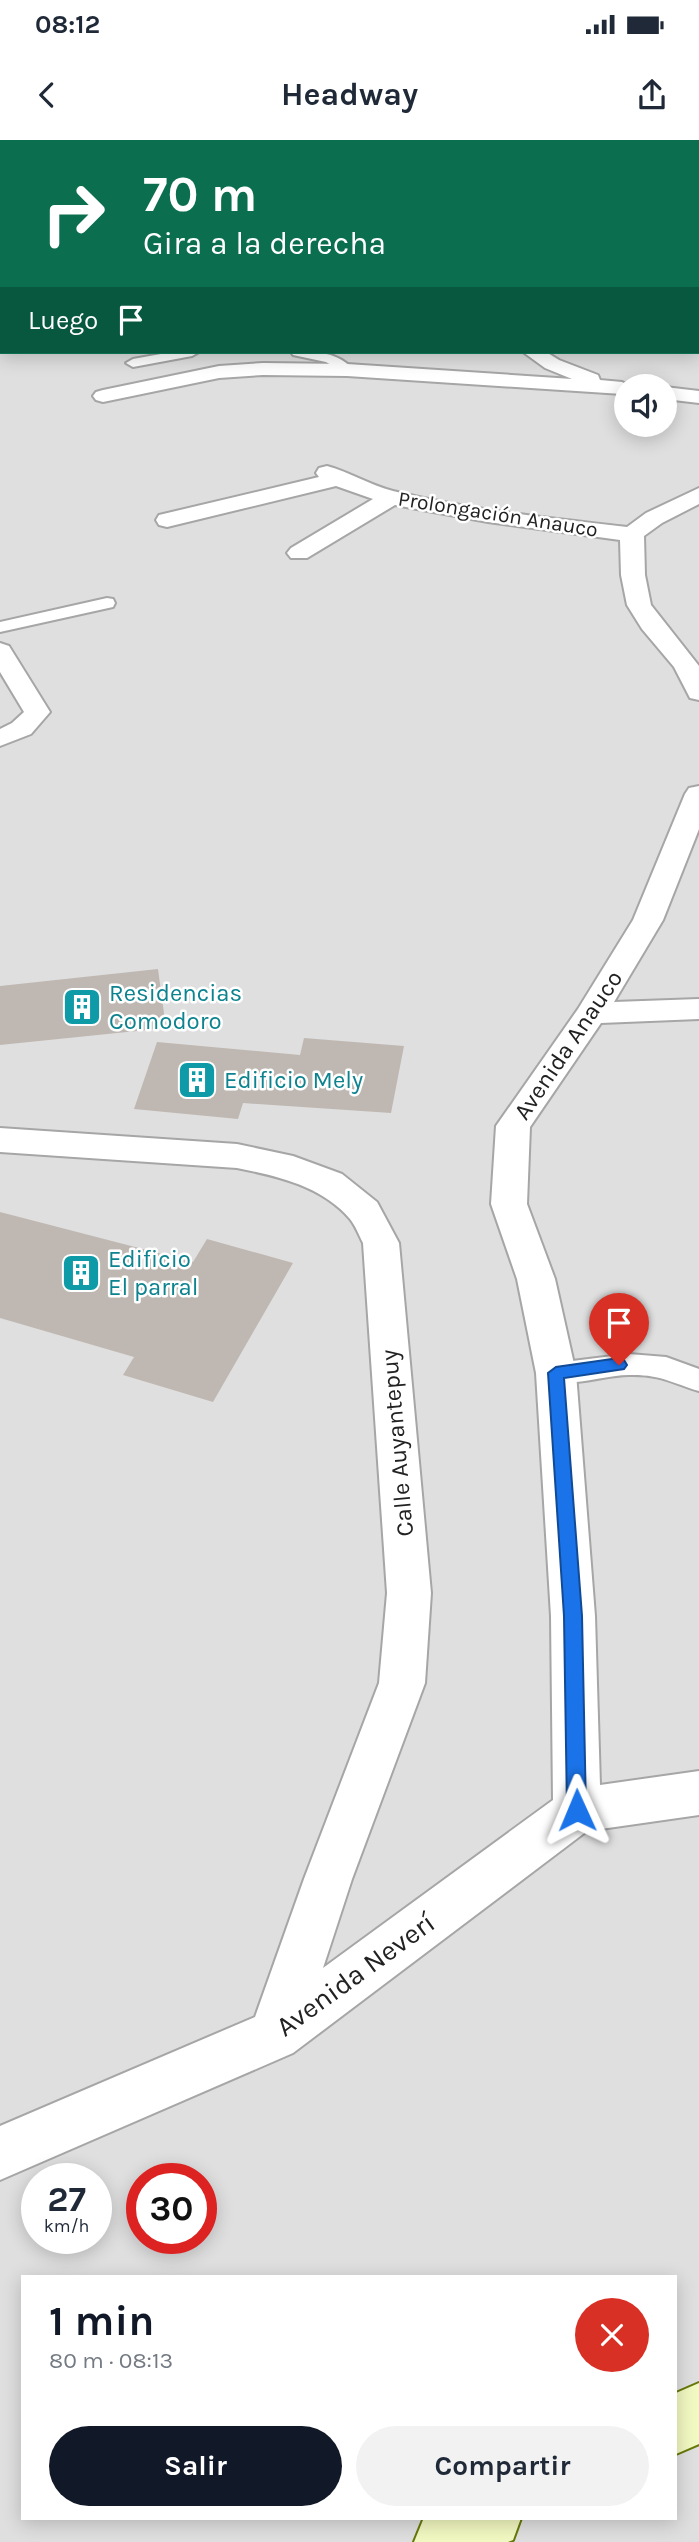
<!DOCTYPE html>
<html lang="es">
<meta charset="utf-8">
<style>
:root{--surface:#fff;--page:#f2f2f3;--text:#1f2937;--muted:#747a83;--accent:#111827}
body{margin:0;font-family:Karla,sans-serif;background:var(--page);color:var(--text);height:100vh;display:flex;flex-direction:column;font-size:26px;white-space:nowrap}
*{box-sizing:border-box;margin:0}
p{font-size:23px;color:var(--muted)}
.icon{flex:none;width:38px;height:38px;fill:none;stroke:currentColor;stroke-width:2;stroke-linecap:round;stroke-linejoin:round}
.map{position:relative;flex:1;overflow:hidden}
.drawer{position:absolute;left:21px;top:2135px;width:656px;height:245px;display:flex;flex-direction:column;background:var(--surface);border-radius:0px;box-shadow:0 4px 18px #0003}
.drawer>*{flex:none}
.guide{position:absolute;left:0px;top:0px;width:700px;height:214px;box-shadow:0 4px 18px #0003;background:#0b6e4f;color:#fff;overflow:hidden}
.tools{position:absolute;left:614px;top:234px;display:grid;gap:14px}
.tools a{display:grid;place-items:center;width:63px;height:63px;border-radius:50%;background:var(--surface);box-shadow:0 4px 18px #0003;font-size:35px}
.speed{position:absolute;left:21px;top:2023px;display:flex;gap:14px;font-size:35px;font-weight:700;text-align:center}
.speed>*{display:grid;place-content:center;width:91px;height:91px;border-radius:50%;background:var(--surface);box-shadow:0 4px 18px #0003;line-height:1}
.speed small{font-size:18px;font-weight:400}
.speed .limit{border:10px solid #d22;background:#fff;color:#111}
.pin{position:absolute;display:grid;place-items:center;width:60px;height:60px;color:#fff;margin:-72px -30px;border-radius:50% 50% 50% 0;rotate:-45deg;box-shadow:0 0 7px #0007}
.pin .icon{rotate:45deg}
.me{position:absolute;width:77px;margin:-38px;rotate:359deg;stroke-linejoin:round;filter:drop-shadow(0 0 5px #0008)}
.turn{display:flex;align-items:center;gap:24px;height:147px;padding:0 28px;font-size:32px}
.turn .icon{width:91px;height:91px;stroke-width:2.5}
.turn b{display:block;font-size:49px;line-height:60px}
.then{display:flex;align-items:center;height:66px;padding:0 28px;background:#0003;gap:14px;font-size:26px}
.round{display:grid;place-items:center;flex:none;width:74px;height:74px;border-radius:37px;background:var(--page)}
.overview{display:flex;align-items:center;justify-content:space-between;height:119px;padding:0 28px}
h1{font-size:42px;font-weight:700;line-height:52px;color:var(--accent)}
.cta{display:flex;gap:14px;margin-top:auto;padding:14px 28px}
.cta a{flex:1;height:80px;border-radius:42px;background:var(--accent);color:#fff;font-size:28px;font-weight:700;line-height:80px;text-align:center}
.cta a+a{background:var(--page);color:var(--text)}
.status{display:flex;justify-content:space-between;align-items:center;height:49px;padding:0 35px;background:var(--surface);direction:ltr}
.status svg{height:19px;fill:currentColor}
header{display:flex;justify-content:space-between;align-items:center;height:91px;padding:0 28px;background:var(--surface);font-size:32px;font-weight:700}
.map>svg:first-child{display:block}
.residential{fill:#e0dfdf;fill-rule:evenodd}
.commercial{fill:#f1dcda}
.building{fill:#bfb8b2}
.lines{fill:none;stroke-linecap:round;stroke-linejoin:round}
.lane-casing{stroke:#a6a6a6;stroke-width:4}
.street-casing{stroke:#a6a6a6;stroke-width:4}
.secondary-casing{stroke:#677909;stroke-width:4}
.lane{fill:#fff;fill-rule:evenodd}
.street{fill:#fff;fill-rule:evenodd}
.secondary{fill:#f2f8c1;fill-rule:evenodd}
.route{fill:#1a73e8;stroke:#114b97;stroke-width:2}
.labels{text-anchor:middle;stroke-width:5;stroke-linejoin:round;paint-order:stroke}
.far-street-label{font-size:21px;fill:#222;stroke:#fff}
.culture-label{font-size:24px;fill:#0d838f;stroke:#fff;text-anchor:start}
.street-label{font-size:24px;fill:#222;stroke:#fff}
.near-street-label{font-size:28px;fill:#222;stroke:#fff}
</style>
<div class="status"><b>08:12</b><svg viewBox="0 0 49 12"><path d="M0 12V9h3v3zM5 12V6h3v6zM10 12V3h3v9zM15 12V0h3v12zM26 1h20v11H26zM47 4h2v5h-2z"/></svg></div>
<header><svg class="icon" aria-label="back" viewBox="0 0 24 24"><path d="M15 5l-7 7 7 7"/></svg>Headway<svg class="icon" aria-label="share" viewBox="0 0 24 24"><path d="M12 15V3M7 8l5-5 5 5M5 13v7h14v-7"/></svg></header>
<div class="map">
<svg width="699" height="2402" viewBox="0 0 699 2402">
<rect width="100%" height="100%" fill="#f2efe9"/>
<g class="residential">
<path d="M0,0H432L2,2L0,59Z"/>
<path d="M699,16V2402H0V151L2,212H698ZM626,247H665V285H626ZM37,2039H96V2098H37ZM142,2039H201V2098H142ZM23,2137H676V2378H23Z"/>
</g>
<path class="commercial" d="M432,0H699V16L698,2H417Z"/>
<g class="building">
<path d="M158,829L166,888L0,905V846Z"/>
<path d="M304,898L404,906L391,973L243,963L238,979L134,969L157,902L300,915Z"/>
<path d="M0,1072L193,1122L207,1099L293,1123L213,1262L123,1235L134,1217L0,1178Z"/>
</g>
<g class="lines">
<g class="lane-casing">
<g id="lane">
<path d="M172,212H199L192,216L133,227L126,223L133,219Z"/>
<path d="M291,212C314,211 337,211 354,230L347,234L326,222L293,215Z"/>
<path d="M107,458L113,459L115,463L113,467L0,492V482Z"/>
<path d="M629,1214L666,1217L699,1229V1251C672,1243 660,1234 629,1235C604,1235 571,1248 547,1240L543,1233L547,1226L556,1223Z"/>
</g>
</g>
<g class="street-casing">
<g id="street">
<path d="M20,0H36L19,2Z"/>
<path d="M84,0H104L106,2H85Z"/>
<path d="M2,42V52L0,53V43Z"/>
<path d="M523,212H546L559,220L598,235L600,240L622,242L631,247H626V253L622,254L347,236L263,235L219,238L103,262L96,260L93,256L96,252L103,250L219,226L263,223L347,224L572,239L545,228Z"/>
<path d="M665,247L699,251V263L665,259Z"/>
<path d="M327,326C349,332 370,345 393,351C469,370 549,378 627,387L646,373L699,348V364L662,383L644,396L645,435L651,465L699,526V560L690,558L674,527L642,489L627,465L621,435L620,400L488,382L395,365L307,418H291L287,413L291,408L373,359L336,346L167,387L159,385L156,380L159,375L319,337L316,333L319,328Z"/>
<path d="M0,503L9,506L50,572L31,594L0,606V589L12,583L24,572L0,532Z"/>
<path d="M699,646V689L663,780L614,862L699,859V879L601,883L530,987L527,1064L555,1139L576,1233L595,1476L600,1645L699,1631V1675L587,1691L293,1913L0,2040V1986L255,1877L304,1739L379,1543L387,1453L363,1103C359,1095 355,1085 350,1079C322,1046 277,1036 237,1028L0,1012V988L237,1004L293,1016L342,1034L377,1062L399,1103L431,1453L425,1543L352,1739L323,1828L553,1660L551,1476L536,1233L517,1139L491,1064L496,986L578,869L633,780L685,654L689,648Z"/>
</g>
</g>
<g class="secondary-casing">
<g id="secondary">
<path d="M399,0H428L397,2Z"/>
<rect x="698" y="23" width="1" height="10"/>
<rect x="0" y="56" width="2" height="10"/>
<path d="M2,160V172L0,173V161Z"/>
<path d="M699,2243V2304L676,2314V2253Z"/>
<path d="M427,2378H521L513,2400L508,2402H414L423,2380Z"/>
</g>
</g>
<use href="#lane" class="lane"/>
<use href="#street" class="street"/>
<use href="#secondary" class="secondary"/>
</g>
<path class="route" d="M619,1218L624,1220L627,1225L624,1229L564,1238L582,1476L586,1670L584,1676L577,1679L570,1676L567,1670L564,1476L548,1233L556,1227Z"/>
<defs>
<g id="building-square" transform="scale(2.0125)"><rect x="-9" y="-9" width="18" height="18" rx="4" fill="#0f9aa8" stroke="#fff"/><path d="M-4-6H4V6H1V3H-1V6H-4ZM-2.5-4.3h1.7v1.8h-1.7ZM.8-4.3h1.7v1.8H.8ZM-2.5-1h1.7V.8h-1.7ZM.8-1h1.7V.8H.8Z" fill="#fff"/></g>
</defs>
<g fill-rule="evenodd">
<use href="#building-square" x="82" y="867"/>
<use href="#building-square" x="197" y="940"/>
<use href="#building-square" x="81" y="1133"/>
</g>
<g class="labels">
<g class="far-street-label">
<text transform="translate(498 374) rotate(9)" y="7">Prolongación Anauco</text>
</g>
<g class="culture-label">
<text x="109" y="861">Residencias<tspan x="109" dy="28">Comodoro</tspan></text>
<text x="224" y="948">Edificio Mely</text>
<text x="108" y="1127">Edificio<tspan x="108" dy="28">El parral</tspan></text>
</g>
<g class="street-label">
<text transform="translate(568 905) rotate(-56)" y="8">Avenida Anauco</text>
<text transform="translate(397 1303) rotate(-95)" y="8">Calle Auyantepuy</text>
</g>
<g class="near-street-label">
<text transform="translate(355 1834) rotate(-36)" y="10">Avenida Neverí</text>
</g>
</g>
</svg>
<div class="tools">
<a><svg class="icon" aria-label="sound" viewBox="0 0 24 24"><path d="M4 9h4l5-4v14l-5-4H4zM17 9q2 3 0 6"/></svg></a>
</div>
<div class="speed"><div>27<small>km/h</small></div><div class="limit">30</div></div>
<div class="pin" style="left:619px;top:1225px;background:#d93025"><svg class="icon" aria-label="arrive" viewBox="0 0 24 24"><path d="M6 21V4h12l-3 4 3 4H6"/></svg></div>
<svg class="me" style="left:577px;top:1670px" viewBox="-20 -20 40 40"><path d="M0-17L14 15 0 8-14 15z" fill="#1a73e8" stroke="#fff" stroke-width="4"/></svg>
<div class="guide">
<div class="turn"><svg class="icon" aria-label="right" viewBox="0 0 24 24"><path d="M7 20v-9h11M14 6l5 5-5 5"/></svg><div><b>70 m</b>Gira a la derecha</div></div>
<div class="then">Luego<svg class="icon" aria-label="arrive" viewBox="0 0 24 24"><path d="M6 21V4h12l-3 4 3 4H6"/></svg></div>
</div>
<section class="drawer">
<div class="overview"><div><h1>1 min</h1><p>80 m · 08:13</p></div><a class="round" style="background:#d93025;color:#fff"><svg class="icon" aria-label="close" viewBox="0 0 24 24"><path d="M6 6l12 12M18 6L6 18"/></svg></a></div>
<div class="cta"><a>Salir</a><a>Compartir</a></div>
</section>
</div>
